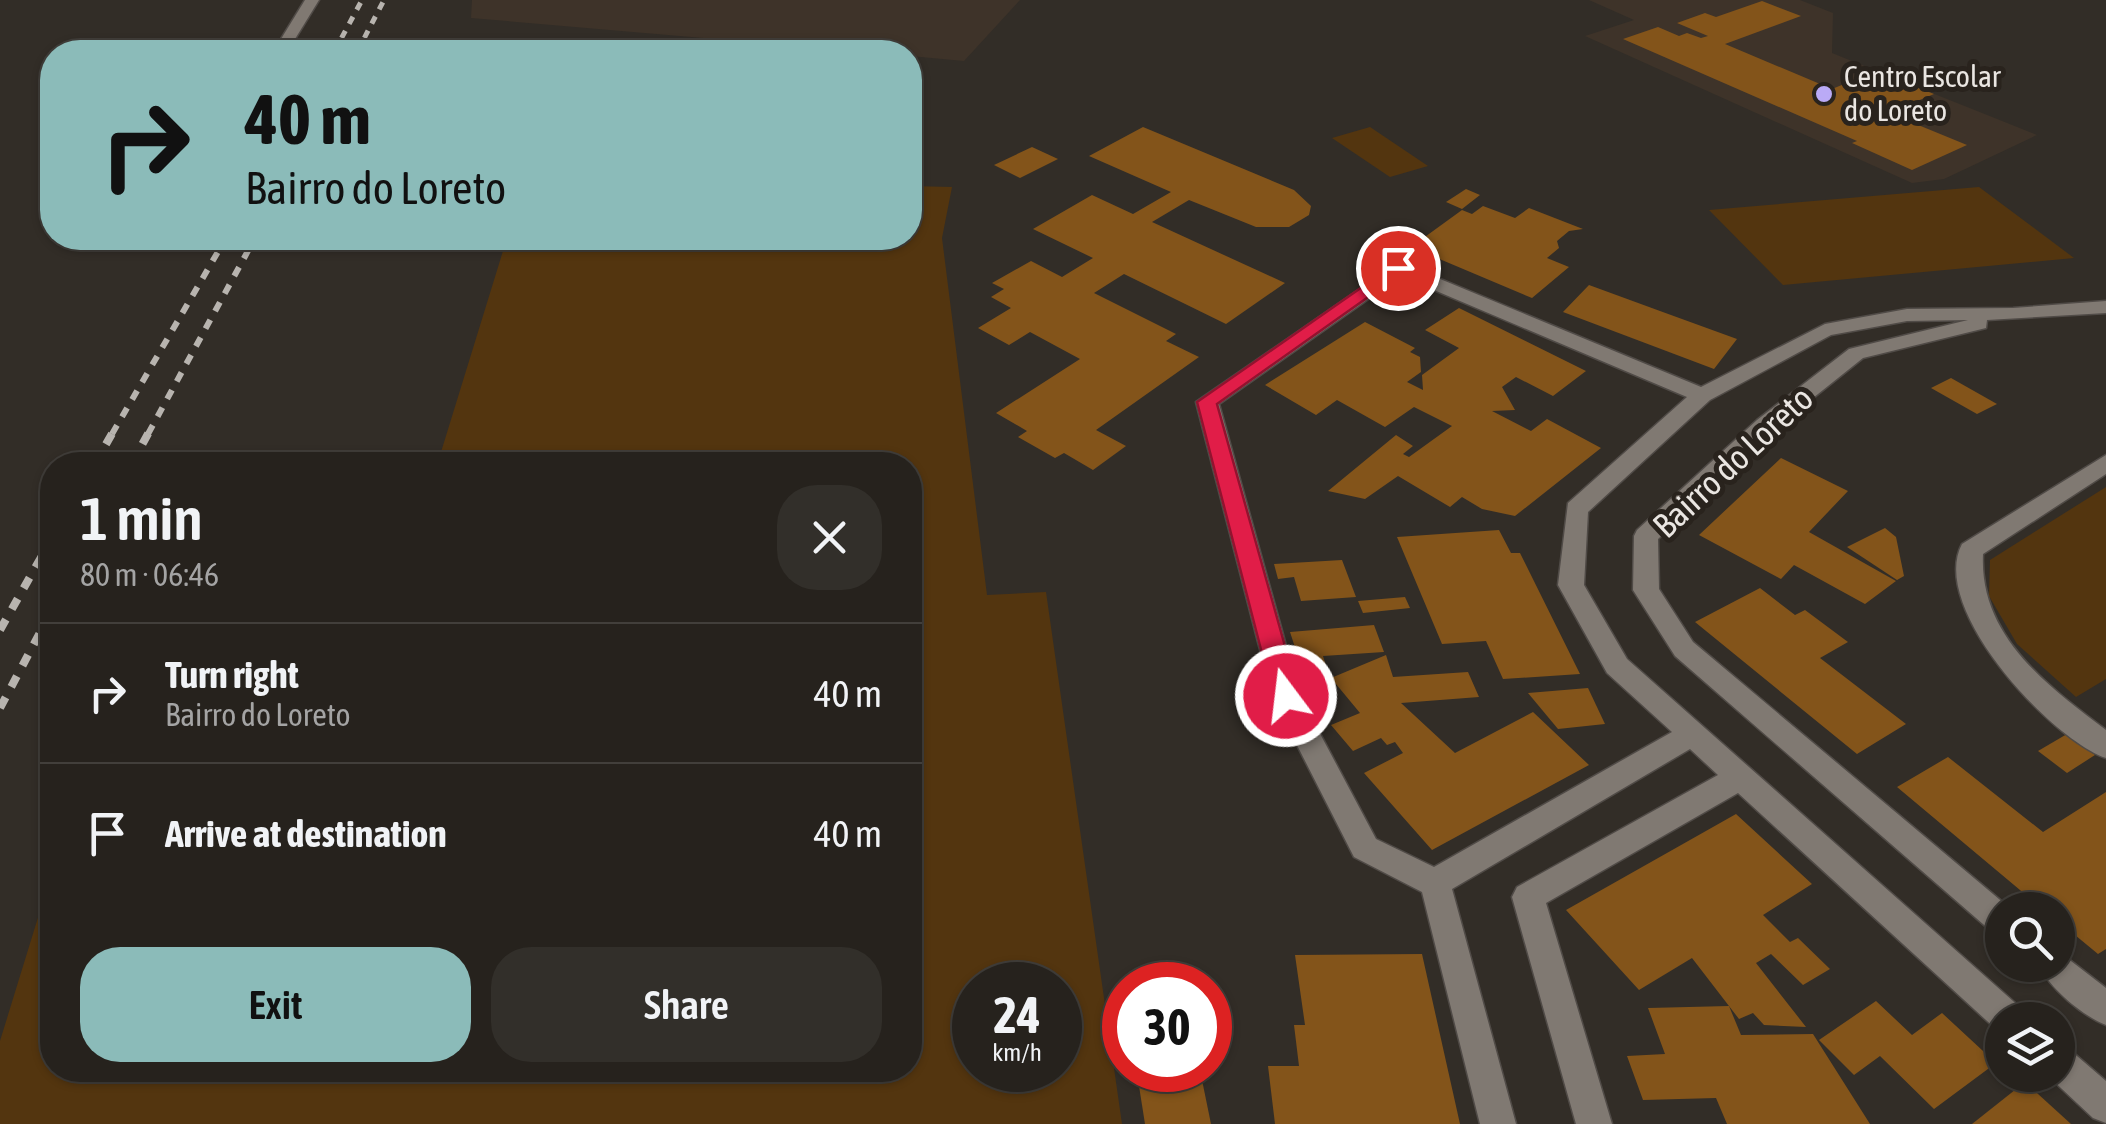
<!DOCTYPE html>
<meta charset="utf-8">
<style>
:root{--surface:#26221d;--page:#322f2a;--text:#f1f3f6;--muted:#a4a4a4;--line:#423f3b;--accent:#8bbbb9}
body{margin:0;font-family:"Asap Condensed",sans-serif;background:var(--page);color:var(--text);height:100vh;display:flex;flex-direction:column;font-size:38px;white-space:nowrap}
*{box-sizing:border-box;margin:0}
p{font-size:32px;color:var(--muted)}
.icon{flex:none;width:55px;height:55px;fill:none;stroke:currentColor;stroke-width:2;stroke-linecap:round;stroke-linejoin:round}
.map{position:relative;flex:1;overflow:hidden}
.panel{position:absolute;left:40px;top:452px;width:882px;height:630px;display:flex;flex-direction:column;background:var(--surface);border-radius:40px;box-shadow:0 2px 8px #0004,0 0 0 2px var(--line)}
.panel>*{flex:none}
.guide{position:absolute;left:40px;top:40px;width:882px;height:210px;border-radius:40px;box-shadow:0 2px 8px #0004,0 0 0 2px var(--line);background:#8bbbb9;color:#111;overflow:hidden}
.buttons{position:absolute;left:1985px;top:892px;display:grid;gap:20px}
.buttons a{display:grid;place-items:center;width:90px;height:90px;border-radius:50%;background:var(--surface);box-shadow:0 2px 8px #0004,0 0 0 2px var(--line);font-size:50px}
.speed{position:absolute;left:952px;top:962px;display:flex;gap:20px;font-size:50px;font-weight:700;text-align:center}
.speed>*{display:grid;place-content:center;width:130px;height:130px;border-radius:50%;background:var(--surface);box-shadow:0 2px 8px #0004,0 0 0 2px var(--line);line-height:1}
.speed small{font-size:25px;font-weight:400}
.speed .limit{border:15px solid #d22;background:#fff;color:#111}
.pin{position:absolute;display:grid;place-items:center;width:85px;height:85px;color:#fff;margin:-42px;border:5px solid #fff;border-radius:50%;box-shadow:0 2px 10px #0007}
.me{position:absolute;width:110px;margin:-55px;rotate:345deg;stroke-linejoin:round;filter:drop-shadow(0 0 8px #0008)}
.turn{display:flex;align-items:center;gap:35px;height:210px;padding:0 40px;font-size:45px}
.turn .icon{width:130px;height:130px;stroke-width:2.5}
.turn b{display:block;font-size:70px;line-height:85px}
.round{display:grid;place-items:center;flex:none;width:105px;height:105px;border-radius:40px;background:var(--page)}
.summary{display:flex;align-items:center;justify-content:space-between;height:170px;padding:0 40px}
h1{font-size:60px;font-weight:600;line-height:75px}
.primary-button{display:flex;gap:20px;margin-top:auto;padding:20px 40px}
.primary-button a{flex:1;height:115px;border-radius:40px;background:var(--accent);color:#111;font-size:40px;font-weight:600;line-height:115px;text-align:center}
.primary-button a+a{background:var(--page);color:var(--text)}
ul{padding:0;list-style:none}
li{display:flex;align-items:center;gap:30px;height:140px;padding:0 40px;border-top:2px solid var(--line)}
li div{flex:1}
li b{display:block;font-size:38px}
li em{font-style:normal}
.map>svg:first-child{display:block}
.built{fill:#3e3329}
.green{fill:#53350f;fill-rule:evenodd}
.building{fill:#83541a}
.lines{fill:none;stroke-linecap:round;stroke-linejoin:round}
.minor-casing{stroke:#504b47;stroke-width:3}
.minor{fill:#807972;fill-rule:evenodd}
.rail-far2{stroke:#b8b4af;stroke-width:5;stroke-dasharray:8 8;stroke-linecap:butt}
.rail-far1{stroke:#b8b4af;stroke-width:6;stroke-dasharray:10 10;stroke-linecap:butt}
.rail{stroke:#b8b4af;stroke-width:8;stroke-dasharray:12 12;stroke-linecap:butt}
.route{fill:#e11d48;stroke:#92132f;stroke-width:2.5}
.poi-dot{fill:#baaaf6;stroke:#29231d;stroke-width:4}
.labels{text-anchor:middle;stroke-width:10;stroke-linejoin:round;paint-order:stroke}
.far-poi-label{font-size:30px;fill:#eae6e2;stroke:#29231d;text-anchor:start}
.street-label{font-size:35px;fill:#eae6e2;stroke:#29231d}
</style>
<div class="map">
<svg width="2106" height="1124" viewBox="0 0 2106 1124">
<rect width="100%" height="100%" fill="#322d27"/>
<g class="built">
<path d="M472,0H1020L964,61L910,56V52H865L471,18Z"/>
<path d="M1589,0H1800L1833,13L1832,53L2037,135L1944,179L1912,183L1585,36L1634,20Z"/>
</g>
<g class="green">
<path d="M1370,127L1428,166L1390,177L1332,138Z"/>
<path d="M910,186L952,187L942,238L987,595L1046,592L1122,1124H0V1041L52,872V1070H910V465H437L507,238H910ZM1060,985V1070H975V985Z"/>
<path d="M1979,187L2074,258L1783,285L1709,210Z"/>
<path d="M2106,487V679L2076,697L2017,644L1989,596L1990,560Z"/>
</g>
<g class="building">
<path d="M1762,1L1801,16L1725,44L1832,89L1876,71L1934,94L1889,113L1967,145L1912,170L1852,143L1857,141L1623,39L1658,27L1679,36L1687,33L1701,38L1708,36L1677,23L1705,13L1716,17Z"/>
<path d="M1143,127L1294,190L1311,206L1309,215L1289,227H1256L1189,200L1152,222L1285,283L1226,324L1124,274L1094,293L1176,334L1166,341L1199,357L1096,430L1126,446L1093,470L1064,453L1055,458L1018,437L1027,431L996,413L1080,359L1030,332L1009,345L978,328L1011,308L991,297L1004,289L992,283L1031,261L1062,277L1093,258L1033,229L1092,195L1133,214L1171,192L1089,156Z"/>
<path d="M1032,147L1058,159L1020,178L994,165Z"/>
<path d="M1466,189L1480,195L1462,209L1446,202Z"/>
<path d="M1483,206L1515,218L1529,208L1583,229L1569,231L1557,241L1559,248L1547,258L1569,267L1532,298L1411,247L1462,210L1472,214Z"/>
<path d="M1589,285L1660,311L1737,339L1714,369L1563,312Z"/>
<path d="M1459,308L1586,371L1553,396L1516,377L1502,387L1515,410L1492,411L1531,431L1547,419L1601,448L1515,516L1482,509L1462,497L1450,507L1398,476L1365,499L1328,491L1396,435L1413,446L1403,454L1409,457L1452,426L1414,407L1385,427L1337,400L1316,415L1265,385L1365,322L1415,348L1410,352L1420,357L1421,372L1407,382L1423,390L1422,375L1459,348L1425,330Z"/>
<path d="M1951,378L1997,404L1977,414L1931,388Z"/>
<path d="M1781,458L1848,491L1809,532L1896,581L1865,604L1794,565L1781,579L1699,535Z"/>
<path d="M1885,528L1896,537L1904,576L1897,580L1847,547Z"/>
<path d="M1499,530L1511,553H1520L1580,674L1503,679L1486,641L1442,644L1397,537Z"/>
<path d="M1342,560L1356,597L1301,601L1294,577L1278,579L1274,564Z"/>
<path d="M1760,588L1795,615L1805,610L1848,642L1820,658L1906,724L1857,754L1695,622Z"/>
<path d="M1405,597L1410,608L1363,613L1358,601Z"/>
<path d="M1374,625L1384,652L1323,656L1329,676L1305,678L1290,632Z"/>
<path d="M1386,655L1393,677L1468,672L1479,697L1401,703L1455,753L1533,712L1589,765L1432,850L1364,773L1403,753L1395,742L1387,745L1381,738L1353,751L1331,725L1360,713L1331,678Z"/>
<path d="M1588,688L1605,724L1558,729L1528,693Z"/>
<path d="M2067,734L2095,755L2067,773L2038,751Z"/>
<path d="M1948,757L2043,832L2106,792V949L2098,954L2058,921V910H2044L1897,787Z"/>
<path d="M1736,814L1812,884L1763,915L1790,942L1798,938L1830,969L1803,985L1771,954L1756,963L1806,1027L1764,1025L1753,1013L1739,1019L1692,958L1639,990L1566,910Z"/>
<path d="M1422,954L1460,1124H1275L1268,1066H1299L1294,1025H1305L1295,955Z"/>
<path d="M1876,1001L1912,1035L1942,1013L1996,1063L1934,1109L1880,1056L1854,1075L1819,1040Z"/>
<path d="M1729,1006L1741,1035L1813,1034L1870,1124H1727L1716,1098L1643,1100L1627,1056L1665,1054L1648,1008Z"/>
<path d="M1202,1080L1211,1124H1145L1139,1086Z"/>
<path d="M2025,1082L2071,1124H1972Z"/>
</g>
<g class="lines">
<g class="minor-casing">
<g id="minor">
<path d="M305,0H319L287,52H273Z"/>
<path d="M1399,262L1701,387L1825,324L1907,309L2013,308L2106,301V313L1987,320L1986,328L1863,358L1773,430L1658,539L1659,589L1693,642L2012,910H2002V935L1991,931L1675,656L1633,590L1634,536L1637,530L1757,420L1849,349L1968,320L1907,321L1831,335L1710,400L1588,512L1584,585L1627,659L2022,1009L2027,1020H2002V1033L1998,1031L1738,793L1546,903L1612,1124H1576L1512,897L1517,887L1718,775L1690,749L1452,889L1516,1124H1480L1422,892L1354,857L1272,696L1196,402ZM1401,276L1687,397L1568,503L1558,585L1607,673L1672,732L1434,867L1376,839L1300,696L1219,404Z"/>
<path d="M2106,455V474L1983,554C1979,635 2046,685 2106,730V758C2051,739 1928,608 1962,544Z"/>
<path d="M2058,951L2106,988V1025C2083,1016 2049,988 2039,965H2058Z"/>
<path d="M2058,1045L2070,1050L2106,1081V1123L2093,1118L2047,1075H2058Z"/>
</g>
</g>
<use href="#minor" class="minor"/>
<g class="rail-far2">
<path d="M334,52L362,0"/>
<path d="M357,52L384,0"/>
</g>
<g class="rail-far1">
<path d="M112,434L226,238"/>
<path d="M148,434L255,238"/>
</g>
<g class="rail">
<path d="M94,465L113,432"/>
<path d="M131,465L149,432"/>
<path d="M0,630L52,538"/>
<path d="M0,708L52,610"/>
</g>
</g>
<path class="route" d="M1398,262L1407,268L1405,271L1217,404L1299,696L1295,703H1277L1273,696L1197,402Z"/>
<circle class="poi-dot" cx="1824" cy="94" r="10"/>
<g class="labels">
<g class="far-poi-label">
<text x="1844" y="87">Centro Escolar<tspan x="1844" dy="34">do Loreto</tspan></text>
</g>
<g class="street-label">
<text transform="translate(1733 462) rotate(-43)" y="12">Bairro do Loreto</text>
</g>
</g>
</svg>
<div class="buttons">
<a><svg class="icon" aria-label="search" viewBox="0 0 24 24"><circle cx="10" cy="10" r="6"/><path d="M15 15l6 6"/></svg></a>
<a><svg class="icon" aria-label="layers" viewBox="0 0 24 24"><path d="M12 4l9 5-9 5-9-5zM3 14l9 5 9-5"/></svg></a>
</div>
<div class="speed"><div>24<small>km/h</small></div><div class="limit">30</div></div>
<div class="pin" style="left:1398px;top:268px;background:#d93025"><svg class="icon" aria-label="arrive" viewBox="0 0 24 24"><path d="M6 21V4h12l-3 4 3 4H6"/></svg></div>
<svg class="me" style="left:1286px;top:696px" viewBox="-20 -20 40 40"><circle r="17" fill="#e11d48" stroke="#fff" stroke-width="3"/><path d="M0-11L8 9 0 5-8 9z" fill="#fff"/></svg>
<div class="guide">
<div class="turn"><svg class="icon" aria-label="right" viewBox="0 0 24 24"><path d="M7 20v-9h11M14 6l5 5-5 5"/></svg><div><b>40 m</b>Bairro do Loreto</div></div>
</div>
<section class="panel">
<div class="summary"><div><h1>1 min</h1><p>80 m · 06:46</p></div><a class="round"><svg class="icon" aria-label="close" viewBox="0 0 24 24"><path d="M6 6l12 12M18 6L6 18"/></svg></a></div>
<ul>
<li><svg class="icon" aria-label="right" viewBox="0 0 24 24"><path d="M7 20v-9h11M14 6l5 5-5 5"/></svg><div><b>Turn right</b><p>Bairro do Loreto</p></div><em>40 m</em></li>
<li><svg class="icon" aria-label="arrive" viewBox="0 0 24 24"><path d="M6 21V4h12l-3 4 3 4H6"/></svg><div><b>Arrive at destination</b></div><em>40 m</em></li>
</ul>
<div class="primary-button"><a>Exit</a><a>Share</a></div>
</section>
</div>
